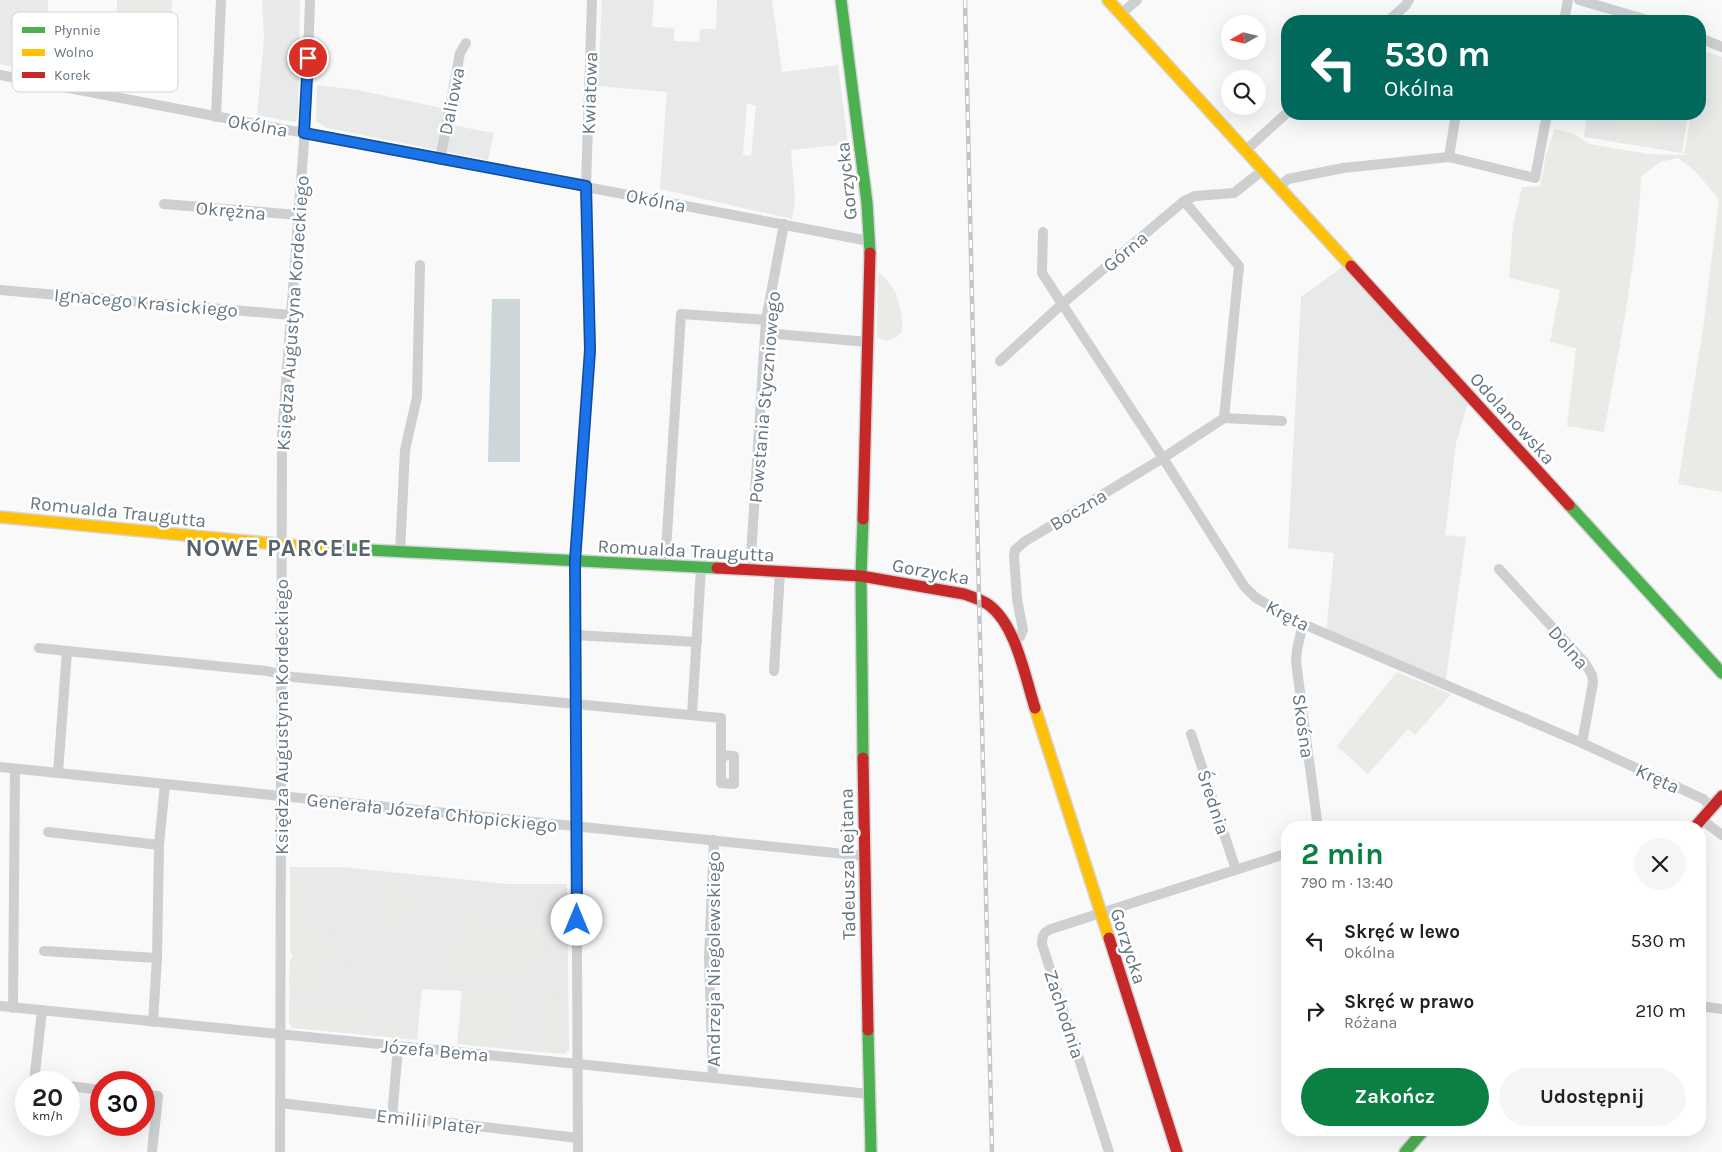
<!DOCTYPE html>
<html lang="pl">
<meta charset="utf-8">
<style>
:root{--surface:#fff;--page:#f6f6f6;--text:#202124;--muted:#757577;--accent:#0b8043}
body{margin:0;font-family:Karla,sans-serif;background:var(--page);color:var(--text);height:100vh;display:flex;flex-direction:column;font-size:19px;white-space:nowrap}
*{box-sizing:border-box;margin:0}
p{font-size:16px;color:var(--muted)}
.icon{flex:none;width:28px;height:28px;fill:none;stroke:currentColor;stroke-width:2;stroke-linecap:round;stroke-linejoin:round}
.map{position:relative;flex:1;overflow:hidden}
.side{position:absolute;left:1281px;top:821px;width:425px;height:315px;display:flex;flex-direction:column;background:var(--surface);border-radius:20px;box-shadow:0 5px 20px #0002}
.side>*{flex:none}
.top-card{position:absolute;left:1281px;top:15px;width:425px;height:105px;border-radius:20px;box-shadow:0 5px 20px #0002;background:#00695c;color:#fff;overflow:hidden}
.needle{width:32px;rotate:262deg}
.controls{position:absolute;left:1221px;top:15px;display:grid;gap:10px}
.controls a{display:grid;place-items:center;width:45px;height:45px;border-radius:50%;background:var(--surface);box-shadow:0 5px 20px #0002;font-size:25px}
.speed{position:absolute;left:15px;top:1071px;display:flex;gap:10px;font-size:25px;font-weight:700;text-align:center}
.speed>*{display:grid;place-content:center;width:65px;height:65px;border-radius:50%;background:var(--surface);box-shadow:0 5px 20px #0002;line-height:1}
.speed small{font-size:12px;font-weight:400}
.speed .limit{border:8px solid #d22;background:#fff;color:#111}
.pin{position:absolute;display:grid;place-items:center;width:42px;height:42px;color:#fff;margin:-21px;border:2px solid #fff;border-radius:50%;box-shadow:0 1px 5px #0007}
.me{position:absolute;width:55px;margin:-28px;rotate:0deg;stroke-linejoin:round;filter:drop-shadow(0 0 4px #0008)}
.turn{display:flex;align-items:center;gap:18px;height:105px;padding:0 20px;font-size:22px}
.turn .icon{width:65px;height:65px;stroke-width:2.5}
.turn b{display:block;font-size:35px;line-height:42px}
.round{display:grid;place-items:center;flex:none;width:52px;height:52px;border-radius:26px;background:var(--page)}
.headline{display:flex;align-items:center;justify-content:space-between;height:85px;padding:0 20px}
h1{font-size:30px;font-weight:700;line-height:38px;color:var(--accent)}
.cta{display:flex;gap:10px;margin-top:auto;padding:10px 20px}
.cta a{flex:1;height:58px;border-radius:30px;background:var(--accent);color:#fff;font-size:20px;font-weight:700;line-height:58px;text-align:center}
.cta a+a{background:var(--page);color:var(--text)}
ul{padding:0;list-style:none}
li{display:flex;align-items:center;gap:15px;height:70px;padding:0 20px}
li div{flex:1}
li b{display:block;font-size:19px}
li em{font-style:normal}
.map>svg:first-child{display:block}
.built{fill:#e8e9e9;fill-rule:evenodd}
.green{fill:#e8ebe6}
.water{fill:#ced6d9}
.lines{fill:none;stroke-linecap:round;stroke-linejoin:round}
.fast-casing{stroke:#d5d6d7;stroke-width:14}
.slow-casing{stroke:#d5d6d7;stroke-width:14}
.jam-casing{stroke:#d5d6d7;stroke-width:14}
.street{stroke:#cecfd0;stroke-width:10}
.fast{stroke:#4caf50;stroke-width:11}
.slow{stroke:#ffc107;stroke-width:11}
.jam{stroke:#c62828;stroke-width:11}
.rail-casing{stroke:#c3c5c6;stroke-width:4.5}
.rail{stroke:#fff;stroke-width:2.5;stroke-dasharray:8;stroke-linecap:butt}
.route-casing{stroke:#114b97;stroke-width:12}
.route{stroke:#1a73e8;stroke-width:9}
.labels{text-anchor:middle;stroke-width:5;stroke-linejoin:round;paint-order:stroke}
.street-label{font-size:19px;fill:#657683;stroke:#fff}
.district-label{font-size:24px;font-weight:bold;letter-spacing:1px;fill:#57646e;stroke:#fff}
.key{fill:#fff;stroke:#d1d6da;stroke-width:1}
.key-label{font-size:14px;fill:#657683}
</style>
<div class="map">
<svg width="1722" height="1152" viewBox="0 0 1722 1152">
<rect width="100%" height="100%" fill="#f9f9f9"/>
<g class="built">
<path d="M0,0H48L44,72L0,64Z"/>
<path d="M262,0H300L298,116L296,121L294,122L257,115L264,39Z"/>
<path d="M602,0H654L652,27L674,28V41L699,42L700,29H716L717,0H772L782,72L838,65L848,144L791,150L795,200L792,219L660,189L667,92L598,86ZM747,103L756,106L751,156L743,155Z"/>
<path d="M317,85L358,90L441,108L451,125L494,133L488,160L327,128L316,121Z"/>
<path d="M1587,114H1688L1682,153L1584,137Z"/>
<path d="M1348,263L1470,397L1456,443L1445,535L1466,537L1445,685L1326,634L1334,553L1288,548L1301,297Z"/>
<path d="M290,867H342L507,884H567L569,1050L565,1054L507,1049L513,996L462,991L422,989L417,1040L293,1028L289,1023L290,960L292,959V953H290Z"/>
</g>
<g class="green">
<path d="M117,0H172L169,87L115,84Z"/>
<path d="M1701,50L1722,57V492L1678,484L1703,329L1719,199L1694,170L1678,158L1660,162L1641,177C1637,263 1619,348 1604,432L1567,426L1576,348L1550,342L1560,290L1509,278L1513,226L1522,187L1540,186L1546,155L1555,129L1572,133L1590,144L1647,154L1684,155L1691,114H1700Z"/>
<path d="M1618,114H1662L1657,149L1614,138Z"/>
<path d="M878,272C897,285 903,309 902,332C894,339 887,344 877,337Z"/>
<path d="M1397,672L1451,694L1415,735L1408,729L1368,774L1337,746Z"/>
<path d="M378,883L410,887L406,931L378,928L381,895H378Z"/>
<path d="M310,884L308,913L306,914L305,922L329,924L326,954L334,955L331,962L333,963L331,971L319,970L317,988L289,985L290,960L292,959V953H290V885Z"/>
<path d="M459,917L541,926L534,984L453,975Z"/>
<path d="M356,965L382,968L381,976L338,971V967L351,968Z"/>
<path d="M462,991L513,996L507,1049L457,1044Z"/>
<path d="M540,998L564,1001L559,1050L535,1047Z"/>
<path d="M289,1001L357,1009L373,1035L293,1028L289,1023Z"/>
<path d="M390,1005L389,1009L399,1032L408,1034V1039L383,1036L382,1031L389,1032L383,1014H377V1011L381,1006Z"/>
</g>
<path class="water" d="M492,299H520V462H488Z"/>
<g class="lines">
<g class="fast-casing">
<g id="fast">
<path d="M841,0L867,203L870,253"/>
<path d="M1569,505L1722,673"/>
<path d="M863,519L861,576L863,758"/>
<path d="M330,548L717,568"/>
<path d="M868,1030L871,1152"/>
<path d="M1405,1152L1424,1130"/>
</g>
</g>
<g class="slow-casing">
<g id="slow">
<path d="M1108,0L1351,266"/>
<path d="M0,517L298,546L330,548"/>
<path d="M1035,708L1109,938"/>
</g>
</g>
<g class="jam-casing">
<g id="jam">
<path d="M1351,266L1569,505"/>
<path d="M863,519L870,253"/>
<path d="M717,568L861,576L964,594C973,597 982,600 989,605C1016,625 1025,677 1035,708"/>
<path d="M863,758L868,1030"/>
<path d="M1694,828L1722,796"/>
<path d="M1109,938L1177,1152"/>
</g>
</g>
<g class="street">
<path d="M1579,0L1651,21"/>
<path d="M1121,14L1137,0"/>
<path d="M1388,21L1406,5L1409,0"/>
<path d="M1564,21L1568,0"/>
<path d="M1700,38L1722,47"/>
<path d="M0,75L869,241"/>
<path d="M216,117L221,0"/>
<path d="M1245,151L1288,112"/>
<path d="M1449,157L1456,114"/>
<path d="M440,160L460,53L466,43"/>
<path d="M1279,187L1288,179L1343,168L1449,157L1535,178L1547,114"/>
<path d="M164,204L298,215"/>
<path d="M1043,232L1042,273L1163,458L1244,586L1256,598L1303,624L1582,743L1703,799L1712,807"/>
<path d="M0,290L291,315"/>
<path d="M765,333L868,342"/>
<path d="M1000,361L1062,304L1184,201L1195,196L1234,193L1263,170"/>
<path d="M1224,418L1282,421"/>
<path d="M400,552L405,450L417,397L420,265"/>
<path d="M665,566L681,314L766,320"/>
<path d="M1499,569L1585,663L1592,675L1593,683L1582,743"/>
<path d="M750,571L766,320L784,224"/>
<path d="M1303,624L1297,649L1296,662L1318,828"/>
<path d="M575,635L697,642"/>
<path d="M1014,642L1020,637L1023,630L1017,599L1014,556L1015,550L1024,542L1163,458L1224,418L1239,266L1184,201"/>
<path d="M39,648L67,651"/>
<path d="M774,671L780,572"/>
<path d="M692,714L701,568"/>
<path d="M1191,734L1236,870"/>
<path d="M0,767L864,856"/>
<path d="M58,773L67,651L267,671L293,677L721,718V783L734,784V756L721,755"/>
<path d="M1701,819L1722,835"/>
<path d="M48,832L159,845"/>
<path d="M44,951L157,958"/>
<path d="M0,1006L578,1064L869,1094"/>
<path d="M1700,1006L1722,1009"/>
<path d="M13,1008L15,769"/>
<path d="M153,1022L157,958L159,845L165,784"/>
<path d="M713,1077L709,957L714,840"/>
<path d="M37,1082H34L42,1010"/>
<path d="M69,1086L101,1090"/>
<path d="M144,1095L158,1096L152,1152"/>
<path d="M280,1103L578,1138"/>
<path d="M392,1117L398,1047"/>
<path d="M280,1152L282,436L306,115L310,0"/>
<path d="M578,1152L575,561L591,350L586,186L592,0"/>
<path d="M1109,1152L1042,944C1042,935 1044,932 1051,929L1288,853"/>
</g>
<use href="#fast" class="fast"/>
<use href="#slow" class="slow"/>
<use href="#jam" class="jam"/>
<g class="rail-casing">
<path id="rail" d="M965,0L992,1152"/>
</g>
<use href="#rail" class="rail"/>
</g>
<g class="lines">
<g class="route-casing">
<path id="route" d="M308,58L304,133L586,186L590,350L575,561L577,920"/>
</g>
<use href="#route" class="route"/>
</g>
<g class="labels">
<g class="street-label">
<text transform="translate(589 93) rotate(-88)" y="7">Kwiatowa</text>
<text transform="translate(451 101) rotate(-79)" y="7">Daliowa</text>
<text transform="translate(258 125) rotate(10)" y="7">Okólna</text>
<text transform="translate(846 181) rotate(-96)" y="7">Gorzycka</text>
<text transform="translate(656 200) rotate(11)" y="7">Okólna</text>
<text transform="translate(231 210) rotate(5)" y="7">Okrężna</text>
<text transform="translate(1125 251) rotate(-40)" y="7">Górna</text>
<text transform="translate(146 302) rotate(5)" y="7">Ignacego Krasickiego</text>
<text transform="translate(292 313) rotate(-86)" y="7">Księdza Augustyna Kordeckiego</text>
<text transform="translate(764 397) rotate(-85)" y="7">Powstania Styczniowego</text>
<text transform="translate(1513 418) rotate(48)" y="7">Odolanowska</text>
<text transform="translate(1078 509) rotate(-31)" y="7">Boczna</text>
<text transform="translate(118 511) rotate(6)" y="7">Romualda Traugutta</text>
<text transform="translate(686 550) rotate(3)" y="7">Romualda Traugutta</text>
<text transform="translate(931 571) rotate(10)" y="7">Gorzycka</text>
<text transform="translate(1288 615) rotate(27)" y="7">Kręta</text>
<text transform="translate(1569 647) rotate(49)" y="7">Dolna</text>
<text transform="translate(281 717) rotate(-90)" y="7">Księdza Augustyna Kordeckiego</text>
<text transform="translate(1304 726) rotate(82)" y="7">Skośna</text>
<text transform="translate(1658 778) rotate(25)" y="7">Kręta</text>
<text transform="translate(1214 802) rotate(72)" y="7">Średnia</text>
<text transform="translate(432 812) rotate(6)" y="7">Generała Józefa Chłopickiego</text>
<text transform="translate(847 864) rotate(-91)" y="7">Tadeusza Rejtana</text>
<text transform="translate(1129 946) rotate(72)" y="7">Gorzycka</text>
<text transform="translate(713 959) rotate(-90)" y="7">Andrzeja Niegolewskiego</text>
<text transform="translate(1065 1014) rotate(72)" y="7">Zachodnia</text>
<text transform="translate(435 1050) rotate(5)" y="7">Józefa Bema</text>
<text transform="translate(429 1121) rotate(7)" y="7">Emilii Plater</text>
</g>
<g class="district-label">
<text x="279" y="556">NOWE PARCELE</text>
</g>
</g>
<rect x="12" y="12" width="166" height="80" rx="8" class="key"/>
<rect x="22" y="27" width="23" height="6" fill="#4caf50"/>
<rect x="22" y="49" width="23" height="7" fill="#ffc107"/>
<rect x="22" y="72" width="23" height="6" fill="#c62828"/>
<g class="key-label">
<text x="54" y="35">Płynnie</text>
<text x="54" y="57">Wolno</text>
<text x="54" y="80">Korek</text>
</g>
</svg>
<div class="controls">
<a><svg class="needle" viewBox="-14 -14 28 28"><path d="M0-13l5 13h-10z" fill="#e53935"/><path d="M0 13l5-13h-10z" fill="#757577"/></svg></a>
<a><svg class="icon" aria-label="search" viewBox="0 0 24 24"><circle cx="10" cy="10" r="6"/><path d="M15 15l6 6"/></svg></a>
</div>
<div class="speed"><div>20<small>km/h</small></div><div class="limit">30</div></div>
<div class="pin" style="left:308px;top:58px;background:#d93025"><svg class="icon" aria-label="arrive" viewBox="0 0 24 24"><path d="M6 21V4h12l-3 4 3 4H6"/></svg></div>
<svg class="me" style="left:577px;top:920px" viewBox="-20 -20 40 40"><circle r="19" fill="#fff"/><path d="M0-13L10 11 0 6-10 11z" fill="#1a73e8"/></svg>
<div class="top-card">
<div class="turn"><svg class="icon" aria-label="left" viewBox="0 0 24 24"><path d="M17 20v-9H6M10 6l-5 5 5 5"/></svg><div><b>530 m</b>Okólna</div></div>
</div>
<section class="side">
<div class="headline"><div><h1>2 min</h1><p>790 m · 13:40</p></div><a class="round"><svg class="icon" aria-label="close" viewBox="0 0 24 24"><path d="M6 6l12 12M18 6L6 18"/></svg></a></div>
<ul>
<li><svg class="icon" aria-label="left" viewBox="0 0 24 24"><path d="M17 20v-9H6M10 6l-5 5 5 5"/></svg><div><b>Skręć w lewo</b><p>Okólna</p></div><em>530 m</em></li>
<li><svg class="icon" aria-label="right" viewBox="0 0 24 24"><path d="M7 20v-9h11M14 6l5 5-5 5"/></svg><div><b>Skręć w prawo</b><p>Różana</p></div><em>210 m</em></li>
</ul>
<div class="cta"><a>Zakończ</a><a>Udostępnij</a></div>
</section>
</div>
